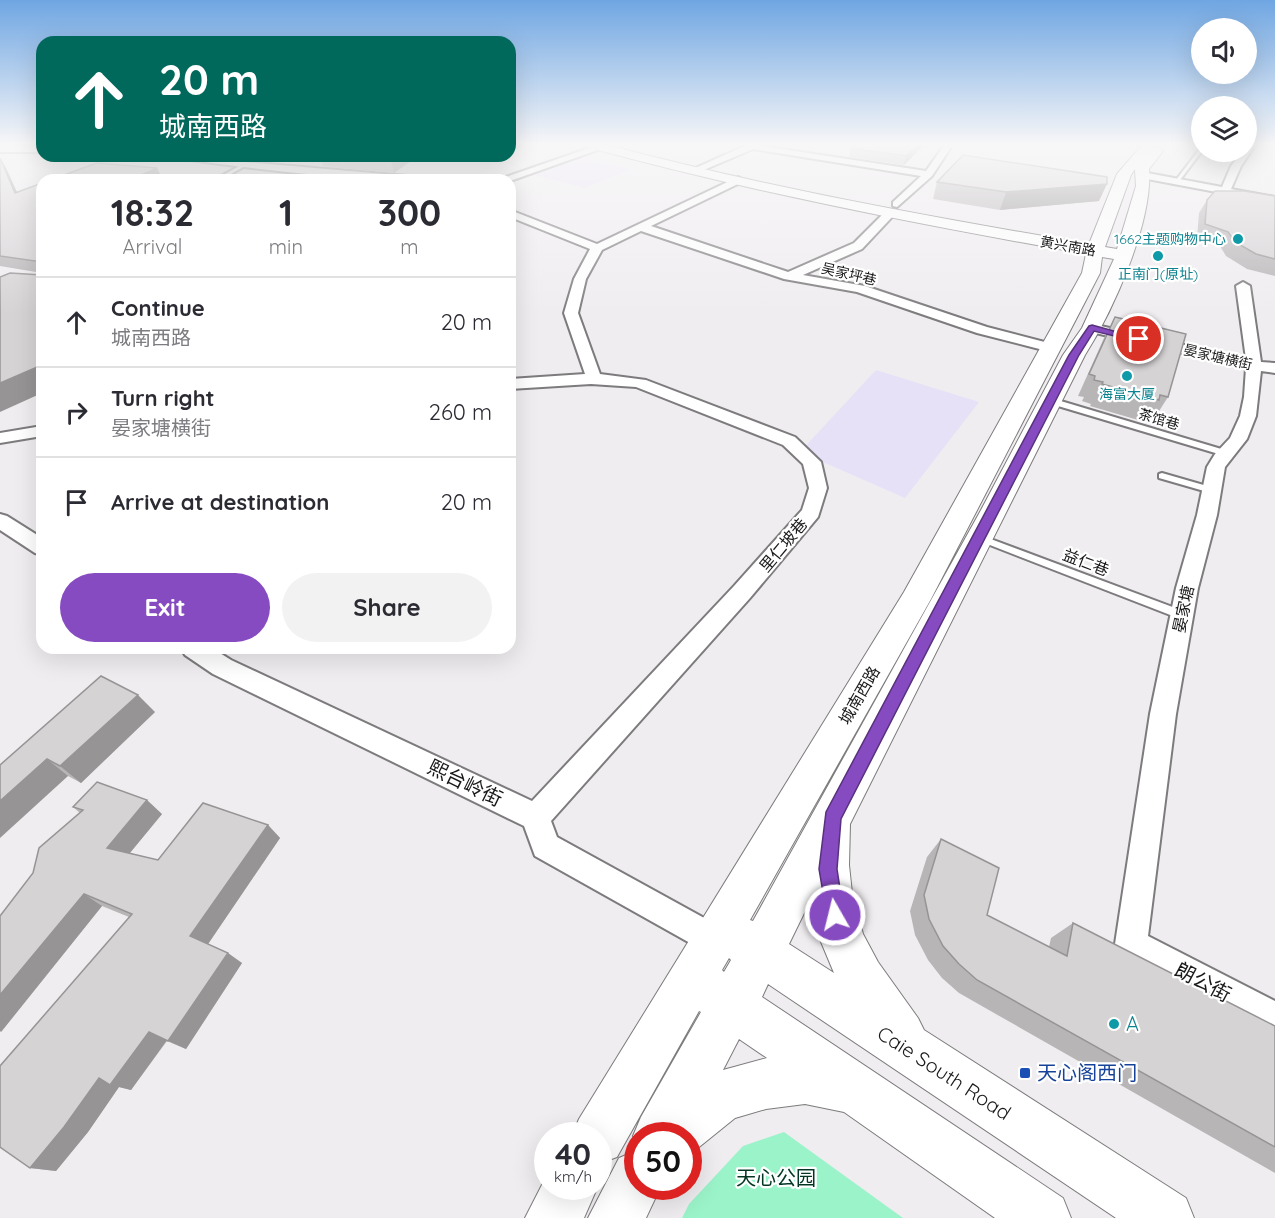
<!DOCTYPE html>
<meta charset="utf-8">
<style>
:root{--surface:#fff;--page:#f2f2f3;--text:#2b2b33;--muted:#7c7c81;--line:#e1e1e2;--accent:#874bc1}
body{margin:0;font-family:Quicksand,"Noto Sans SC",sans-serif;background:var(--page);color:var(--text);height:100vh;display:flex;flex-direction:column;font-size:22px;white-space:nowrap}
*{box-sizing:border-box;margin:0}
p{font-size:20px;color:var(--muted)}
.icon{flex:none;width:33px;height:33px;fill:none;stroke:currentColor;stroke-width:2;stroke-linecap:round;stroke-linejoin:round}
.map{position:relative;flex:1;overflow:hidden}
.side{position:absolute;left:36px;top:174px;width:480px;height:480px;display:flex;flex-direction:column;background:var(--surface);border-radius:18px;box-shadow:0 6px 24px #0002}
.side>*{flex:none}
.guide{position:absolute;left:36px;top:36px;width:480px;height:126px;border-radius:18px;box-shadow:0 6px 24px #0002;background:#00695c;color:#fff;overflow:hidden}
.tools{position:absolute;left:1191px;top:18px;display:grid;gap:12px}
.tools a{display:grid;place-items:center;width:66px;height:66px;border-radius:50%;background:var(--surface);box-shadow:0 6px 24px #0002;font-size:30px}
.speed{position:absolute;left:534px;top:1122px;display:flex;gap:12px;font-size:30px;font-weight:700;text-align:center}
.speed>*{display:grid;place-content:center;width:78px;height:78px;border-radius:50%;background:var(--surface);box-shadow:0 6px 24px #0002;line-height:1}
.speed small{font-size:15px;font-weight:400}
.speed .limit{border:9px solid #d22;background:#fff;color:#111}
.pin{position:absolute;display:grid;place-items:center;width:51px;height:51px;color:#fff;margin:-26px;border:3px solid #fff;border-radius:50%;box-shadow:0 2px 6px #0007}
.me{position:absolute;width:66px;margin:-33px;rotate:352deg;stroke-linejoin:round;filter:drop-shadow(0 0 4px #0008)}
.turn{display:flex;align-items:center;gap:21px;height:126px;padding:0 24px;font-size:27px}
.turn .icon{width:78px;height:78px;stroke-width:2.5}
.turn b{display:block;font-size:42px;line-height:51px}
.eta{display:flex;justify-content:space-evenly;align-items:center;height:102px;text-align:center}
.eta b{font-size:36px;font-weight:700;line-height:42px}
.cta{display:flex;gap:12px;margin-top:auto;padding:12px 24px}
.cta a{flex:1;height:69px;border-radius:36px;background:var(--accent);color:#fff;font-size:24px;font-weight:700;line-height:69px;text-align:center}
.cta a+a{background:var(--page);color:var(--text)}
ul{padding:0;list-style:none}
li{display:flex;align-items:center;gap:18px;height:90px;padding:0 24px;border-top:2px solid var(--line)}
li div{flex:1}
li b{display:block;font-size:22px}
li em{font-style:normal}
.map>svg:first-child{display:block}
.medical{fill:#e7e1f7}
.green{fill:#9bf3c9}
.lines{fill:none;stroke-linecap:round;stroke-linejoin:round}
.service-casing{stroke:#7d7b7d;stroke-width:4}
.minor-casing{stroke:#7d7b7d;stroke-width:4}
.secondary-casing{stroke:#7d7b7d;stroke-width:2}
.service{fill:#fff;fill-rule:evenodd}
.minor{fill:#fff;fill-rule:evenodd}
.secondary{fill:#fff;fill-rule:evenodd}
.wall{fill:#b8b5b7}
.shaded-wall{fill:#969495}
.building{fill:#d6d3d5;stroke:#969495;stroke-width:1.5}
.route{fill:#874bc1;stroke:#58317d;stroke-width:1.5}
.culture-dot{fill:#0f9aa8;stroke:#fff;stroke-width:2}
.transit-dot{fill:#1a4fb4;stroke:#fff;stroke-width:2}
.labels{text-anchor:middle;stroke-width:4.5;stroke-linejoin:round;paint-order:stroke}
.far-culture-label{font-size:14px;fill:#0d838f;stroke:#fff}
.far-street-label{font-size:14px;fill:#1a191a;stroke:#fff}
.street-label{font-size:16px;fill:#1a191a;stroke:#fff}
.near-street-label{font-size:20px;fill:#1a191a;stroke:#fff}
.near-culture-label{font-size:20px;fill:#0d838f;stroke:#fff;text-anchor:start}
.near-transit-label{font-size:20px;fill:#164399;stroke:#fff;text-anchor:start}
.near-park-label{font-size:20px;fill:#023522;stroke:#fff}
</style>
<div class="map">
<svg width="1275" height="1218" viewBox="0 0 1275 1218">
<rect width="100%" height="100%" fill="#f0edf0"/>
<g class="medical">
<path d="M585,157L631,170L584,188L534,175Z"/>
<path d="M876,370L979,402L905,498L800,452Z"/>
</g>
<path class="green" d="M784,1132L903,1218H682L689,1204L743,1146Z"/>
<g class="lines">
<g class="service-casing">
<g id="service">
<path d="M1202,146V151L1177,184H1173Z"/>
<path d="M243,164L247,165L220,180H214Z"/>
<path d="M1048,399H1054L1228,451L1229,453L1228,455H1222L1048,403Z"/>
<path d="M1162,473L1214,488L1215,490L1211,493L1159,478V474Z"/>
<path d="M980,535L1186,612L1187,615L1186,618H1178L977,540L975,538Z"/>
</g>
</g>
<g class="minor-casing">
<g id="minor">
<path d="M749,144L926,171L945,144H953L932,176L897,207L893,206V202L921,176L753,149L699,172L691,170Z"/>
<path d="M1248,144H1256L1241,166L1231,189L1275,197V203L1142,178L1137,175L1142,172L1222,187L1231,166L1242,152H1246Z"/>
<path d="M598,145L606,147L510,181L497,180Z"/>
<rect x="0" y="146" width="42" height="6"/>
<path d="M178,156H202L245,162L419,177L424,180C344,180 263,170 183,159Z"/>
<path d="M738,177L743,180L742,182L651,226L788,272L854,243L885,212H893V216L862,249L803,275L865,286L987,327L1056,345L1058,348L1051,352L977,333L857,292L784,279L641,231L602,250L586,279L578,313L600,374L646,380L795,437L821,462L827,488L818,517L750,598L551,821L557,837L726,930L731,941L726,952L715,957L535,856L524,826L213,674L185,655L181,648H212L231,660L532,801L734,586L802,510L809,488L803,464L783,445L636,387L591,384L510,389V379L585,374L564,313L574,279L590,249L510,217V210L597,244Z"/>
<path d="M1243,282L1250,286L1261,362L1275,363V373L1261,371L1256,416L1247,439L1225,467L1217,515L1198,588L1176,714L1148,936L1275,1001V1036L1120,955L1115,944L1150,714L1176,588L1197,515L1207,467L1215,454L1230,438L1240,416L1244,397L1246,368L1087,331L1085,328L1092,324L1246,359L1236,286Z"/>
<path d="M42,426V436L0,443V433Z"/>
<path d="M0,514L7,516L42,538V555L35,553L0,530Z"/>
</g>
</g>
<g class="secondary-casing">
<g id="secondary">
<path d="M585,144H604C764,187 926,216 1089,244L1117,174L1143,144H1155L1145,157L1152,148L1157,147L1163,151L1149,169C1153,222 1113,311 1085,355L850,824L849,865L852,893L863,934L878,962L918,1018L924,1030L1186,1198L1194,1218H1116L768,984L762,997L1063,1198L1071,1218H995L844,1112L805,1104L766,1109L735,1118L688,1156V1136H638V1146L633,1136L641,1117L701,1012L699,1011L617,1157L598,1164V1136H572L579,1119L904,592L1082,273L1086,254C918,224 751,192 587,147ZM1135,169L1136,186L1117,249L1105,247L1131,175ZM1102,257L1114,259L1082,328L1063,355L981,510L753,921L750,920L931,599L1100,273ZM810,901L819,937L834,973L789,944ZM729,958L731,960L724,972L722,970ZM739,1039L767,1058L723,1070Z"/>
<path d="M638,1150V1186H661L646,1218H588L619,1158Z"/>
<path d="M548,1173V1186H598L584,1218H525Z"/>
</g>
</g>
<use href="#service" class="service"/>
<use href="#minor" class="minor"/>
<use href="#secondary" class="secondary"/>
</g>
<g class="wall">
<path d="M856,144H936L930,148L922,147L904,165L849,157L851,148Z"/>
<path d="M320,156H418L394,173L323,166Z"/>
<path d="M0,158L6,168L17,192L42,183V273L0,266Z"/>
<path d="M937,182L1099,201L1000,210L933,199Z"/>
<path d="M1275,196V276L1247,269L1226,256L1220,246L1197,238L1199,213L1207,200Z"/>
<path d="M1115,317L1168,397L1154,419L1148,417L1145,422L1090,406L1091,404L1082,401L1084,397L1078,396L1104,338Z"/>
<path d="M155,712L81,783L68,776L0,765Z"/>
<path d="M73,807L162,814L130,853L158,860L268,825L280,838L208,944L242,963L186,1049L167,1041L131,1090L119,1087L88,1132L56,1171L30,1168L129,917L102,906L1,1032L80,813Z"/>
<path d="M941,839L987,915L1049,947L1051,938L1073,923L1275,1026V1173L959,993L942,978L928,960L915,935L910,911L927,857Z"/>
</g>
<g class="shaded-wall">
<path d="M510,144H521L522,147L510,149Z"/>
<path d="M919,144H923L922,147L904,165L906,156Z"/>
<path d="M399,156H418L394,173L391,161Z"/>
<path d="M0,158L6,168L22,204L15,193Z"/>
<path d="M157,168L162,178L159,180H130Z"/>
<path d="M1107,184L1099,201L1000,210L1006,192Z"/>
<path d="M42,365V393L0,412V383Z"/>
<path d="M138,695L155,712L81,783L60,766Z"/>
<path d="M47,759L68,776L0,838V801Z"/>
<path d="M147,800L162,814L124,860L107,848Z"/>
<path d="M268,825L280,838L206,947L190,936Z"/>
<path d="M84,894L102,906L1,1032L0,1031V995Z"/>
<path d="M228,953L242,963L186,1049L168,1041Z"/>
<path d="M149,1032L167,1040L131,1090L119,1087L88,1132L56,1171L30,1168L99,1078Z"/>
</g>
<g class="building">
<path d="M856,144H919L906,156L851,148Z"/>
<path d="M963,155L1107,177V184L1006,192L937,182Z"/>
<path d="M328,156H399L391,161Z"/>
<path d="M0,158L15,193L42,183V262L0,256Z"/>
<path d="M97,163L157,168L130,180H50Z"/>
<path d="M1215,191H1244L1275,196V259L1256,254L1235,242L1228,232L1205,224L1207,200Z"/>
<path d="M10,273L42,275V365L0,383V277Z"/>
<path d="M1115,317L1186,334L1168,397L1160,395L1159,400L1102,384L1103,382L1094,380L1095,376L1089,374Z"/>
<path d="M101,676L138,695L60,766L47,759L0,801V765Z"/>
<path d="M97,782L147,800L107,848L158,860L203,803L268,825L190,936L228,953L168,1041L149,1032L110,1085L99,1078L64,1127L30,1168L0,1147V1066L132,914L84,894L0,995V916L33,873L39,848L83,810L73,807Z"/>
<path d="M941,839L999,868L987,915L1067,956L1073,923L1275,1026V1147L977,980L959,964L943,946L929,919L924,895Z"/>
</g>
<linearGradient id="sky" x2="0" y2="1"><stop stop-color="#6fa6e2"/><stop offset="0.46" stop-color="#f8f7f8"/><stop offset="1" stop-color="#f8f7f8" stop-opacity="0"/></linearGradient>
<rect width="1275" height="314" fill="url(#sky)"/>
<path class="route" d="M1092,325L1143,339L1139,342L1094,331L1079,355L841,819L837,869L844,915L841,922L835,925L828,922L819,869L826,812L1069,355L1089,326Z"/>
<g class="culture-dot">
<circle cx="1238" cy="239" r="6"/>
<circle cx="1158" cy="256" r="6"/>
<circle cx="1127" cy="376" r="6"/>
<circle cx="1114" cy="1024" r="6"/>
</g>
<rect class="transit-dot" x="1019" y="1067" width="12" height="12" rx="3"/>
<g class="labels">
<g class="far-culture-label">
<text x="1226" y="244" text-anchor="end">1662主题购物中心</text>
<text x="1158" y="279">正南门(原址)</text>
<text x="1127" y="399">海富大厦</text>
</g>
<g class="far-street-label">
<text transform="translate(1068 246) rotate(10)" y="5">黄兴南路</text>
<text transform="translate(849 274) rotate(13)" y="5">吴家坪巷</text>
<text transform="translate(1218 357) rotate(13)" y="5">晏家塘横街</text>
<text transform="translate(1159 419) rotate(17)" y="5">茶馆巷</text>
</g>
<g class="street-label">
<text transform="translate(783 545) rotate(-50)" y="6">里仁坡巷</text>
<text transform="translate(1086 562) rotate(21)" y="6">益仁巷</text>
<text transform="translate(1183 609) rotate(-78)" y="6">晏家塘</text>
<text transform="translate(859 695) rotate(-60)" y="6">城南西路</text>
</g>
<g class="near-street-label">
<text transform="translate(465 783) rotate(26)" y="7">熙台岭街</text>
<text transform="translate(1203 982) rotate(28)" y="7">朗公街</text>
<text transform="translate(944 1073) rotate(33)" y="7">Caie South Road</text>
</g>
<g class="near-culture-label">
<text x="1126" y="1031">A</text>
</g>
<g class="near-transit-label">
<text x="1037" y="1080">天心阁西门</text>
</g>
<g class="near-park-label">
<text x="776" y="1185">天心公园</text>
</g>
</g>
</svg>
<div class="tools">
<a><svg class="icon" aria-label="sound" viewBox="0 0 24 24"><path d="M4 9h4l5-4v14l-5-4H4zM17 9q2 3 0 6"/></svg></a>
<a><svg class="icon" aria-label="layers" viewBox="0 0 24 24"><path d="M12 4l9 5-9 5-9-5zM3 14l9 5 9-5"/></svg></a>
</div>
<div class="speed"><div>40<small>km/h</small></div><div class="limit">50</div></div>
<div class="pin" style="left:1139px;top:339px;background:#d93025"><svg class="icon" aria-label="arrive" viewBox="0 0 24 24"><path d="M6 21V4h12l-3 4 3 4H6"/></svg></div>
<svg class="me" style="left:835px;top:915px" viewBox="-20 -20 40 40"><circle r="17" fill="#874bc1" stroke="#fff" stroke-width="3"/><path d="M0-11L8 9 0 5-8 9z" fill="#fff"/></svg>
<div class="guide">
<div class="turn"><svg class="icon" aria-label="ahead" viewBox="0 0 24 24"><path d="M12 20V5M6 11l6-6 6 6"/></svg><div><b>20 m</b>城南西路</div></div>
</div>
<section class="side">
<div class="eta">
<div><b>18:32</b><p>Arrival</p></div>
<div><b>1</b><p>min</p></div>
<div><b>300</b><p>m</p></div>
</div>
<ul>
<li><svg class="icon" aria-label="ahead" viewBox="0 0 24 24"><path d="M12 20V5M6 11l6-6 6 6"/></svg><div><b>Continue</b><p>城南西路</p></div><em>20 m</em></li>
<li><svg class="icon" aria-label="right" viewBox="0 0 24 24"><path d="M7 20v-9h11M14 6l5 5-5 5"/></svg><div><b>Turn right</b><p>晏家塘横街</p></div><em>260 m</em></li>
<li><svg class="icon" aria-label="arrive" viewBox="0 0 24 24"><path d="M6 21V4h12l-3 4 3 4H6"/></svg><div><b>Arrive at destination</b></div><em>20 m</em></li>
</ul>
<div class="cta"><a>Exit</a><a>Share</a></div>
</section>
</div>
